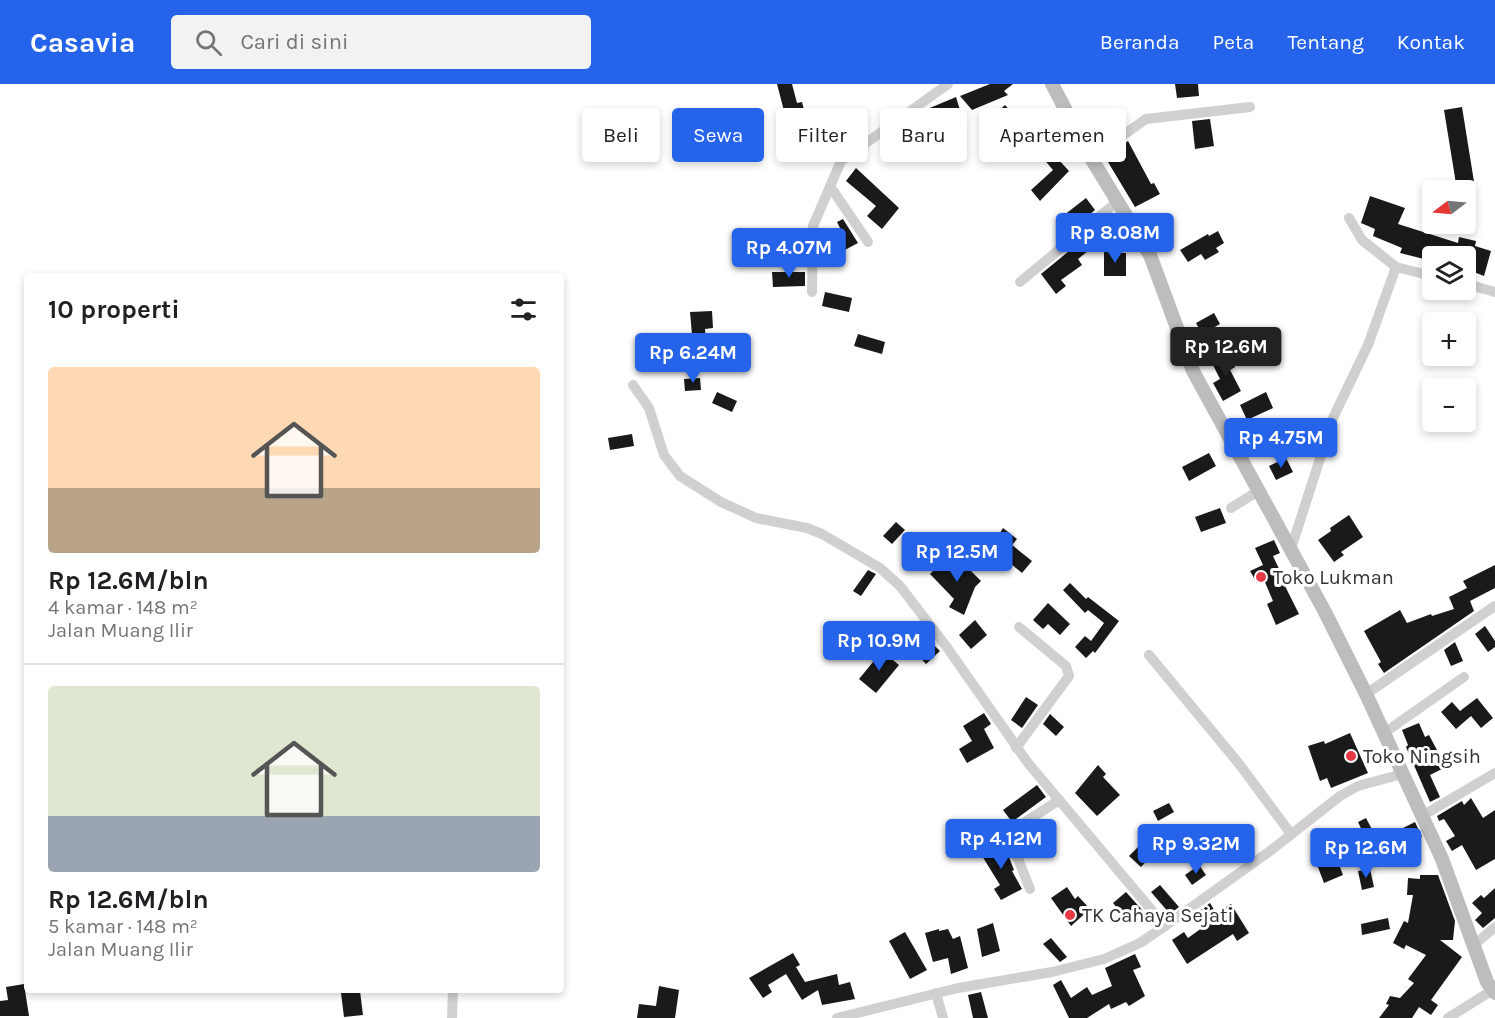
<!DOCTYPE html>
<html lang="id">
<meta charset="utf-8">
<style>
:root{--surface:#fff;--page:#f2f2f2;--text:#202124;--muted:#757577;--line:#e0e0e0;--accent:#2563eb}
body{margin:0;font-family:Karla,sans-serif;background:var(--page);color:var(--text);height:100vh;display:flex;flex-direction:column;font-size:22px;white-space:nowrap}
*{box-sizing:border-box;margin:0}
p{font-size:20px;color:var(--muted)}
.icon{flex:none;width:33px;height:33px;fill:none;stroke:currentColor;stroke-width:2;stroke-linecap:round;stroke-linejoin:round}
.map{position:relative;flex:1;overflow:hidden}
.side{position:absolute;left:24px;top:189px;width:540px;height:720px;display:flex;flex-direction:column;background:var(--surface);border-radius:6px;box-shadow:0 3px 9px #0003}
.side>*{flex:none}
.hud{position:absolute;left:582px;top:24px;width:570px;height:54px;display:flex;gap:12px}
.needle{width:39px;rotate:254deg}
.fabs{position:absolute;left:1422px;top:96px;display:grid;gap:12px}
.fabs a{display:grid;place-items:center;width:54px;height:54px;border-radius:6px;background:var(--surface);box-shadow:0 3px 9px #0003;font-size:30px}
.price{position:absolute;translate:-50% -51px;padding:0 14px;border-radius:6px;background:var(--accent);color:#fff;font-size:20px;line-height:39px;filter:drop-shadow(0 2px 3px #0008)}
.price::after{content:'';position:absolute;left:50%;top:36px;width:18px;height:14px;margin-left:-9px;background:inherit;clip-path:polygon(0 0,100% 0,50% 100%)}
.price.selected{background:#222;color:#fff}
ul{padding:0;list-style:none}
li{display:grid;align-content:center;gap:12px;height:318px;padding:0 24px}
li+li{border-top:2px solid var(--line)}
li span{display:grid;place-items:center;height:186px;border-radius:6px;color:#555}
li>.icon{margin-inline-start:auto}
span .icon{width:108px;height:108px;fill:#fffc;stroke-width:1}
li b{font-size:26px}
h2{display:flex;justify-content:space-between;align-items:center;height:72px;padding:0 24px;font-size:26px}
.chip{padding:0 21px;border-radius:6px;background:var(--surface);box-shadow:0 3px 9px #0003;font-size:21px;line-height:54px}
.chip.selected{background:var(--accent);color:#fff}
header{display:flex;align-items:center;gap:36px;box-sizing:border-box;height:84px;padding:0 30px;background:var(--accent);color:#fff}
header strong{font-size:28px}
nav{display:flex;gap:33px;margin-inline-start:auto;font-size:21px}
.search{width:420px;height:54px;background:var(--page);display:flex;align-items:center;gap:15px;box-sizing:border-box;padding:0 21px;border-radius:6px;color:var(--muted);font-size:22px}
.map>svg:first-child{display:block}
.building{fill:#1a1a1a}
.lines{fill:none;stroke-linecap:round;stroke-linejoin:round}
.minor{stroke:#d0d0d0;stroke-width:10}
.secondary{stroke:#bdbdbd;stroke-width:14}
.poi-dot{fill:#e63946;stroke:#fff;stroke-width:2}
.labels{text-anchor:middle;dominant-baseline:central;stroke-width:6;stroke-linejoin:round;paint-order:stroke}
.poi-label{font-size:20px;fill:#333;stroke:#fff;text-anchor:start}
</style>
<header>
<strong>Casavia</strong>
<div class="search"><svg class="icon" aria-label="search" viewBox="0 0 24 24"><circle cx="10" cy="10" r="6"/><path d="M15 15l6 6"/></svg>Cari di sini</div>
<nav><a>Beranda</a><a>Peta</a><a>Tentang</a><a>Kontak</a></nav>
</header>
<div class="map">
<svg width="1495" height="934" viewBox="0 0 1495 934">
<rect width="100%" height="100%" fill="#fff"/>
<g class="building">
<polygon points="777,0 792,0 797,19 802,18 807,37 823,31 833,58 822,62 817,47 791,54"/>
<polygon points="990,0 1013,0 1004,7 1008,11 972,26 960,12"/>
<polygon points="1175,0 1198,0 1199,12 1177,14"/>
<polygon points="956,13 963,36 932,48 925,26"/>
<polygon points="1005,21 1020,38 1032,28 1058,55 1061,52 1071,64 1058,75 1069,87 1040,117 1031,106 1053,86 1036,66 1031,70 1004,41 993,51 984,40"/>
<polygon points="1462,23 1475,104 1457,106 1444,26"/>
<polygon points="1210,35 1214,62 1195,65 1192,37"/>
<polygon points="1128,57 1151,100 1154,99 1160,110 1135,123 1105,73"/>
<polygon points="856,84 899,124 882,145 867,132 876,122 846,97"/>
<polygon points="1370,112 1405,124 1398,140 1458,159 1459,153 1476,157 1475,162 1491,167 1484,192 1466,185 1466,172 1432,172 1432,177 1400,169 1402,164 1373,152 1375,145 1361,139"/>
<polygon points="1086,114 1095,126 1069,147 1059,135"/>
<polygon points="843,135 858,159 839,169 830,151 841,146 837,138"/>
<polygon points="1102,140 1109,150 1078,175 1082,181 1061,196 1066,202 1056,210 1041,190"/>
<polygon points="1218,147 1224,159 1216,164 1219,168 1205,176 1201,170 1188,178 1180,166 1208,150 1209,152"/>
<polygon points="1104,168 1126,169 1126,192 1104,192"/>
<polygon points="772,188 805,188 805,202 773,203"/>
<polygon points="825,208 852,214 849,228 822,222"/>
<polygon points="712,227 713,244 705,245 707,273 694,273 690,228"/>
<polygon points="1214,229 1220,240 1202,250 1196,239"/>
<polygon points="858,250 885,258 882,270 854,262"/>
<polygon points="1228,270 1235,283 1230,286 1241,307 1223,317 1213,299 1220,295 1212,279"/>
<polygon points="700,294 701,306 685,307 684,295"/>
<polygon points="717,308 737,317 732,328 712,319"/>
<polygon points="1266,308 1273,324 1247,336 1240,321"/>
<polygon points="1284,348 1292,367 1278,374 1269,355"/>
<polygon points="632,350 634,362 610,366 608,354"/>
<polygon points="1209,369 1216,382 1189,397 1182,383"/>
<polygon points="1286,374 1293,388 1276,396 1269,382"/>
<polygon points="1220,424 1226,439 1201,448 1195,433"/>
<polygon points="1349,431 1363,453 1341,468 1344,471 1334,478 1318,456 1331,447 1330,444"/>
<polygon points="896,438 905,446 892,460 883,452"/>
<polygon points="1003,444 1017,455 1012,461 1032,477 1022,489 1004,474 1000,482 985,473"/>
<polygon points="1274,456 1280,469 1273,472 1280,487 1278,488 1299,530 1276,541 1267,520 1273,517 1264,496 1257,499 1250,487 1263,481 1255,464"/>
<polygon points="946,474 953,481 959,475 981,497 975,503 964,531 949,523 954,515 930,490"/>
<polygon points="1495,481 1495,504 1470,517 1474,527 1384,589 1378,580 1381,578 1364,547 1400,526 1407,539 1431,530 1432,532 1454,525 1449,513 1467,504 1463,497"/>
<polygon points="868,486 876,490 861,512 853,507"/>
<polygon points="1070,499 1086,515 1088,513 1119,537 1095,569 1093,567 1086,574 1075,563 1085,552 1091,557 1104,539 1088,526 1085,529 1063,506"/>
<polygon points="1048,519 1070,540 1060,551 1048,540 1043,545 1033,536"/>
<polygon points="975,536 987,551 971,565 959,551"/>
<polygon points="912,540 940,567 926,580 911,564 909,567 898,557"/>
<polygon points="1485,542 1495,557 1495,563 1488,568 1475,550"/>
<polygon points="1455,558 1463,577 1451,582 1444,566"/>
<polygon points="882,567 899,581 876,609 859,595"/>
<polygon points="1026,613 1038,621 1022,644 1011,636"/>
<polygon points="1477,614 1493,634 1481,644 1471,632 1456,645 1441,628 1452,618 1460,627"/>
<polygon points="984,629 991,640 984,645 994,664 967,679 959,665 972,657 963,642"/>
<polygon points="1050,630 1064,643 1056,652 1043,640"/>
<polygon points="1419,639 1425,653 1429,651 1446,683 1430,691 1440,713 1430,718 1406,663 1408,661 1402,646"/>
<polygon points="1350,649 1368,689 1331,704 1327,694 1320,697 1308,662 1324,657 1325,660"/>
<polygon points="1098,681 1106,690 1103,693 1120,711 1097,732 1075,709"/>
<polygon points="1037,701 1046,713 1012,738 1003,726"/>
<polygon points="1471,714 1483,734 1495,726 1495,775 1476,786 1462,761 1452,767 1446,757 1455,752 1444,735 1439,737 1437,732 1462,717 1464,721"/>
<polygon points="1169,719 1174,728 1158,737 1153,727"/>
<polygon points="1366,734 1376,753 1367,757 1358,738"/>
<polygon points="1415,738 1422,753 1405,760 1399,746"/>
<polygon points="1151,750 1162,761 1141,783 1129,772"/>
<polygon points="997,756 1009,773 1014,786 1012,787 1022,805 1001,816 994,805 1000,801 979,767"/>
<polygon points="1332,762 1343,791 1324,799 1313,770"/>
<polygon points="1199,781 1206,791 1192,801 1185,791"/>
<polygon points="1370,785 1374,803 1362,806 1358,787"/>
<polygon points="1420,791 1438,791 1455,837 1453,856 1440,856 1462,873 1431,916 1438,921 1431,931 1419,923 1412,934 1379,934 1389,921 1386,920 1390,912 1400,914 1414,899 1408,895 1426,871 1406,861 1404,865 1393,859 1404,837 1408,839 1413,811 1407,811 1408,794 1420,795"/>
<polygon points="1160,801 1179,823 1170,830 1151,808"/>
<polygon points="1067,803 1075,815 1078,812 1090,825 1071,842 1051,814"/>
<polygon points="1495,804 1495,834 1483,844 1475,836 1482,829 1472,819 1481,811 1484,814"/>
<polygon points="1126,808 1144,828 1129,839 1113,819"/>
<polygon points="1210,819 1216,829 1231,820 1249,849 1237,857 1233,850 1187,880 1172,856 1184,848 1188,854 1206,841 1198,828"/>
<polygon points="1388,834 1390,845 1362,851 1361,840"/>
<polygon points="993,839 1000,867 982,873 977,845"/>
<polygon points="939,845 939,847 948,845 953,855 960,852 968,884 951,890 948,874 933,878 925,849"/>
<polygon points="905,848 927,886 910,895 889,857"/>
<polygon points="1051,854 1067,873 1060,878 1043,860"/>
<polygon points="793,869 800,881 796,883 805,898 837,890 839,901 850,898 855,915 822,921 818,906 802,916 786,890 768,901 772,908 763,914 749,894"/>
<polygon points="1135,870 1141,883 1133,886 1145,912 1129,922 1126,918 1111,925 1109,920 1087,934 1069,934 1053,901 1061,896 1071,914 1087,903 1092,911 1112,902 1105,884"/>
<polygon points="24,900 29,932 0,932 0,917 8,916 6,903"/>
<polygon points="659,902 679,906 675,934 637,934 639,920 656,922"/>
<polygon points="360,907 363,931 344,933 341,909"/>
<polygon points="981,908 988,934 973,934 968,911"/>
</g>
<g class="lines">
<g class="minor">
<polyline points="1091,74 1146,35 1250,23"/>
<polyline points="830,102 868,158"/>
<polyline points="1396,183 1432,192"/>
<polyline points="1020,198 1118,117"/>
<polyline points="1466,200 1495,208"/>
<polyline points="812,208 813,142 841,77 948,0"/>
<polyline points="633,301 649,324 664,371 680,392 721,418 756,434 807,444 822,450 880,484 900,502 946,562 1028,679 1165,842"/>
<polyline points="1231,424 1258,407"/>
<polyline points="1290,468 1333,334 1368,261 1396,183 1362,156 1349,134"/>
<polyline points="1149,571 1240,681 1291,750"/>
<polyline points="1366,610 1495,522"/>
<polyline points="1384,649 1464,593"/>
<polyline points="1016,664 1069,592 1066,582 1019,543"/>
<polyline points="1422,732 1495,689"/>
<polyline points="1030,805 1009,752 1012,747 1059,716"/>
<polyline points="1474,861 1495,843"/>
<polyline points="936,909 943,934"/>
<polyline points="452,934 453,906"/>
<polyline points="837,934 958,904 1052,888 1104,875 1140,859 1165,842 1270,767 1340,712 1358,702 1402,690"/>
<polyline points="1448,934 1491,907"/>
</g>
<polyline class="secondary" points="1052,0 1091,74 1150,171 1193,287 1325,528 1366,610 1442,775 1487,898 1495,909"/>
</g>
<g class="poi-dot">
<circle cx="1261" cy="493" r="6"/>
<circle cx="1351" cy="672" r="6"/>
<circle cx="1070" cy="831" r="6"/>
</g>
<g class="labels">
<g class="poi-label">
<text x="1273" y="493">Toko Lukman</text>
<text x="1363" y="672">Toko Ningsih</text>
<text x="1082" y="831">TK Cahaya Sejati</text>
</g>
</g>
</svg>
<div class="fabs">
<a><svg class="needle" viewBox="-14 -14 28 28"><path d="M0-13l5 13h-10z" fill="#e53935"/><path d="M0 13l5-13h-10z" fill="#757577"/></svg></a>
<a><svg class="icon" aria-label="layers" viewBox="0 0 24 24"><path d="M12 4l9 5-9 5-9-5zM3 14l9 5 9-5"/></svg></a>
<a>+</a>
<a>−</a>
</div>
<b class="price" style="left:1115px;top:180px">Rp 8.08M</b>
<b class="price" style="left:789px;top:195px">Rp 4.07M</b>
<b class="price selected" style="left:1226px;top:294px">Rp 12.6M</b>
<b class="price" style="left:693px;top:300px">Rp 6.24M</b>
<b class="price" style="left:1281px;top:385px">Rp 4.75M</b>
<b class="price" style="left:957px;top:499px">Rp 12.5M</b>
<b class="price" style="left:879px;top:588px">Rp 10.9M</b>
<b class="price" style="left:1001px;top:786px">Rp 4.12M</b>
<b class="price" style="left:1196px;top:791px">Rp 9.32M</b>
<b class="price" style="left:1366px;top:795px">Rp 12.6M</b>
<div class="hud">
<a class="chip">Beli</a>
<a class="chip selected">Sewa</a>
<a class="chip">Filter</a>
<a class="chip">Baru</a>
<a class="chip">Apartemen</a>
</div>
<section class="side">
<h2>10 properti<svg class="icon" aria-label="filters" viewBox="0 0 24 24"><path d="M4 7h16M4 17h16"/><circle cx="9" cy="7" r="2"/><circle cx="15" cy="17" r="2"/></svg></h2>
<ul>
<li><span style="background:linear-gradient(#ffd9b3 65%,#b9a48a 0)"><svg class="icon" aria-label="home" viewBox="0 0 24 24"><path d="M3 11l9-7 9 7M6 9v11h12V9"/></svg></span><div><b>Rp 12.6M/bln</b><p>4 kamar · 148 m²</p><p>Jalan Muang Ilir</p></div></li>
<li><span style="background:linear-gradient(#dfe7d0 70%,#9aa5b1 0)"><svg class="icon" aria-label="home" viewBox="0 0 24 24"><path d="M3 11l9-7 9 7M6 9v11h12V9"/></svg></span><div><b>Rp 12.6M/bln</b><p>5 kamar · 148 m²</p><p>Jalan Muang Ilir</p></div></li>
</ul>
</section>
</div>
